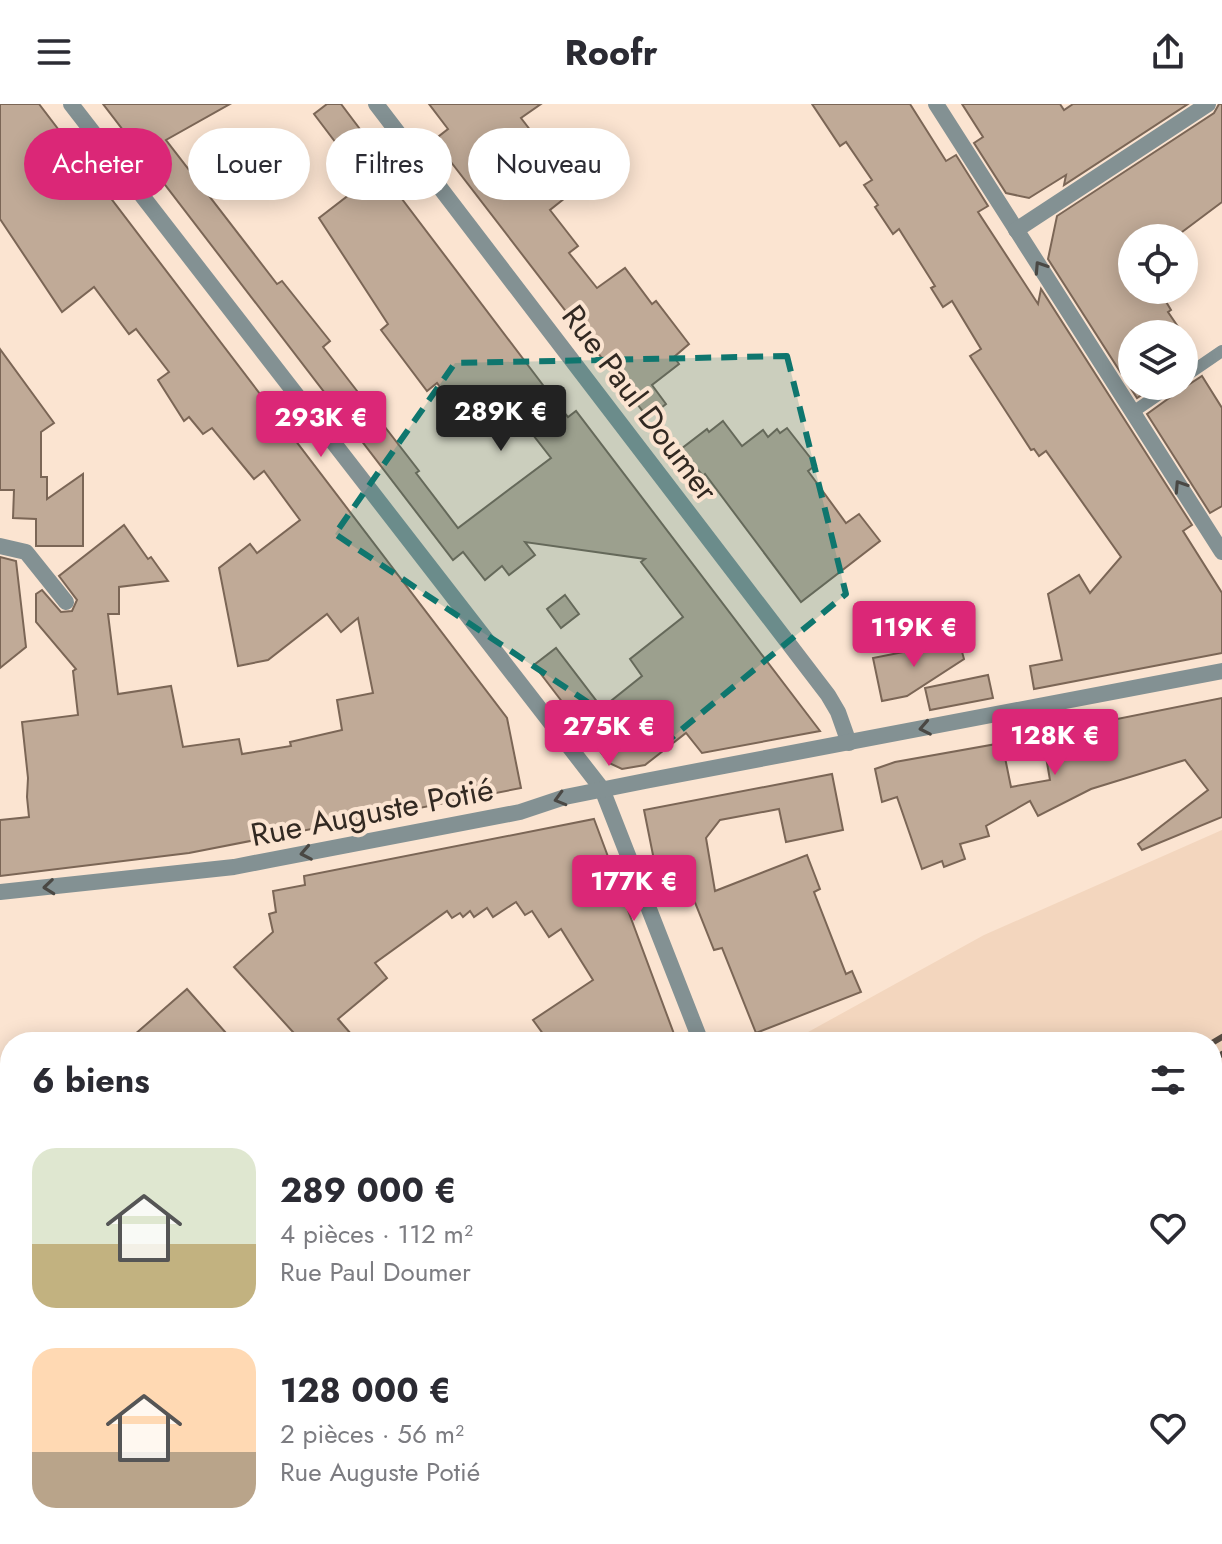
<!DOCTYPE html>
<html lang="fr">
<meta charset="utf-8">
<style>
:root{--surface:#fff;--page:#f7f7f7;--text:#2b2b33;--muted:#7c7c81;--accent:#db2777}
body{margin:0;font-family:Jost,sans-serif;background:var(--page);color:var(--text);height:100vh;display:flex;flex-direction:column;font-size:30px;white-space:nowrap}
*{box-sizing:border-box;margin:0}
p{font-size:26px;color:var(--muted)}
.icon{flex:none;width:44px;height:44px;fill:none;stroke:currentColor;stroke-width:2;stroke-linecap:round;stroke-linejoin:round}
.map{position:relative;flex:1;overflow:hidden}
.panel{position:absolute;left:0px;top:928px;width:1222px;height:512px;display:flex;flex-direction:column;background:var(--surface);border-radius:32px 32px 0 0;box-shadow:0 4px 20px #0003}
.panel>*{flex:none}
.top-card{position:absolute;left:24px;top:24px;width:800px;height:72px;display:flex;gap:16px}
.controls{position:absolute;left:1118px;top:120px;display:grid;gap:16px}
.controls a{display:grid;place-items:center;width:80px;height:80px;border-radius:50%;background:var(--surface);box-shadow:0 4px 20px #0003;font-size:40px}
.price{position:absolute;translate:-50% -68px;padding:0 18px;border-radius:8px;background:var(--accent);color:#fff;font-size:26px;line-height:52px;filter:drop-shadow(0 2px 4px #0008)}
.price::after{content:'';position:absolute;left:50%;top:48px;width:24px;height:18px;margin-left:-12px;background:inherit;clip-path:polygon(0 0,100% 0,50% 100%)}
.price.current{background:#222;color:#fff}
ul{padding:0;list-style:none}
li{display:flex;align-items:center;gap:24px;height:200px;padding:0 32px}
li span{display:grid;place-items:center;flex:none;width:224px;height:160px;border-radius:24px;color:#555}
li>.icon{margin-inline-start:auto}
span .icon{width:96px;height:96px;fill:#fffc;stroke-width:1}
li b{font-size:34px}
h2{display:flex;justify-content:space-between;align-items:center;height:96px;padding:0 32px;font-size:34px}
.tag{padding:0 28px;border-radius:36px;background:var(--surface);box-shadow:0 4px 20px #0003;font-size:28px;line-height:72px}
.tag.current{background:var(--accent);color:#fff}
header{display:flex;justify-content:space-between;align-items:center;height:104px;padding:0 32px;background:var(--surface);font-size:36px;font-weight:700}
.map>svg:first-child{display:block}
.built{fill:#f3d6be}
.building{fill:#c0aa97;stroke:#7b6656;stroke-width:2}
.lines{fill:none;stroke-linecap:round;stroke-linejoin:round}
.service{stroke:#839193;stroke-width:12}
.minor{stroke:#839193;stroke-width:16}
.tertiary{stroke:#839193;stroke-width:16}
.rail{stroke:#574c43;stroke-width:6}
.oneway{stroke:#4a4844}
.marked{fill:#0f766e;fill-opacity:0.2;stroke:#0f766e;stroke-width:6;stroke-dasharray:16 10;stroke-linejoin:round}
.labels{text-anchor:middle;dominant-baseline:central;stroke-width:8;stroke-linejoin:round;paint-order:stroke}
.street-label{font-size:32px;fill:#322922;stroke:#fbe4d1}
</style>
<header><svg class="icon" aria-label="menu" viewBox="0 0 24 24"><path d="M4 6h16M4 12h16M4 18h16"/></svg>Roofr<svg class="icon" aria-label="share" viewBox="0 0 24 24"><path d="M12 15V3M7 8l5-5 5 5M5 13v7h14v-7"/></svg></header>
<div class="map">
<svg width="1222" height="1440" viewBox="0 0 1222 1440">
<rect width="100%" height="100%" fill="#fbe4d1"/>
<g class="built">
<polygon points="1222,726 1222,1222 1212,1228 1212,938 790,938 984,831"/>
<polygon points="1222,1298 1222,1440 986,1440 1003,1430 1212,1430 1212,1304"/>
<polygon points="95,1430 873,1430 856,1440 91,1440"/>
</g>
<g class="building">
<polygon points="0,0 39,0 507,614 521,684 189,749 0,772 0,716 29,713 27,693 28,674 22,618 78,611 73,567 76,565 36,518 36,490 42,486 61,508 72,507 77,496 59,472 124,421 148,455 151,453 168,477 119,483 119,510 108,510 118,590 171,582 183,643 239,635 242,650 291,642 290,638 342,626 337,596 373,589 358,514 341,528 327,510 268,556 238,562 219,464 250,440 257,449 300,416 264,367 254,375 212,324 203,330 189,313 184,317 158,276 169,268 136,225 129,230 94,183 62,208 0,115"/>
<polygon points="103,0 230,0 166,36 277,180 282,177 330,237 323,243 419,367 416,369 458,424 551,354 508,299 499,306 491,296 464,316 437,279 427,287 381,226 388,220 319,114 363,80 335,46 339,43 314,10 327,0 341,0 387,61 380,66 552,293 568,313 576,307 820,627 702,649 686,629 645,661 622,665 609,659 534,561 556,544 602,604 642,572 630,555 683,513 641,458 645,455 525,438 535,451 509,471 502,462 485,476 463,448 453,456"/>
<polygon points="429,0 541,0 521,14 551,53 546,57 570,90 550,106 578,142 569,149 597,184 625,164 652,200 656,197 689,240 674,253 679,260 652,281 666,300 648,314 434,36 448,25"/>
<polygon points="812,0 910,0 946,57 956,51 988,102 978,108 1038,200 1041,185 1192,421 1183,427 1222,489 1222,549 1034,585 1030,562 1062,556 1048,490 1079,471 1090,489 1121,453 1046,347 1039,352 1034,345 1031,346 970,252 981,245 952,197 943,203 931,184 935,182 899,125 893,130 875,103 878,101 864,81 872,76 846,38 840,42"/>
<polygon points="962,0 1060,0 1064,6 1073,0 1188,0 1064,81 1066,71 1029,94 1006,89 974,39 983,33"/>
<polygon points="1219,0 1222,0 1222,98 1174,134 1132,134 1132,186 1159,186 1171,206 1168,208 1183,230 1132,230 1132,282 1155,282 1137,294 1048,155 1057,112 1214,9"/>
<polygon points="0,245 54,319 41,328 41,373 47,373 47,395 83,370 83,442 36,442 36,415 13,414 14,386 0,386"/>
<polygon points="1202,272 1222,304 1222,402 1210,409 1147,310 1176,289 1180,282 1188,281"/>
<polygon points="723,317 742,342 763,326 768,333 777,325 780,329 787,324 816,361 808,367 846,419 859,410 880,437 801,498 705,370 703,372 681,345 707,325 709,328"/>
<polygon points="0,453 16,457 26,543 0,564"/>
<polygon points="565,491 579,510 561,524 547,505"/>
<polygon points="959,537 964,555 907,592 882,597 873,554"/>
<polygon points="988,571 993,594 930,606 925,584"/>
<polygon points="1222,594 1222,713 1142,746 1138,740 1208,686 1185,656 1091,685 1038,712 1030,697 986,722 989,732 960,740 965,755 944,763 942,757 922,765 897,693 882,698 875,665 895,658 1002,639 1011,683 1050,676 1042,630"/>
<polygon points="832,670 843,726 786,738 779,705 720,716 706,734 715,787 807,751 820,785 814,788 846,870 852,867 861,888 756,929 722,844 714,846 686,776 659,781 644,706"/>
<polygon points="594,715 677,938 549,938 533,916 593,876 561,825 549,833 532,807 525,811 516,798 493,813 487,804 474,813 470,807 463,813 460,809 452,814 447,807 375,859 387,874 338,915 358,938 302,938 234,863 273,828 269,810 276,808 273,787 305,781 304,772"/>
<polygon points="187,885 234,938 126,938"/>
</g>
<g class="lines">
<g class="service">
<polyline points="1184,273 1222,247"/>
<polyline points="1133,308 1171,282"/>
<polyline points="129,1440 145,1430"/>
</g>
<g class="minor">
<polyline points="71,0 602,685 701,938"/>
<polyline points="376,0 828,591 838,608 849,639"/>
<polyline points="936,0 1222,448"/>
<polyline points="1016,126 1208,0"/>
<polyline points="0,442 26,448 66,498"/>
<polyline points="1212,1265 1222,1260"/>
<polyline points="913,1440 930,1430"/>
</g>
<g class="tertiary">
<polyline points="0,788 234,763 270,756 520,708 565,693 645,677 1222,567"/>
<polyline points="0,1195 10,1212"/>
<polyline points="74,1440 78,1430"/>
</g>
<g class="rail">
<polyline points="1212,939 1222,933"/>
<polyline points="1212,956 1222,950"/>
<polyline points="343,1440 361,1430"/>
<polyline points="376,1440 393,1430"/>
</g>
</g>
<defs><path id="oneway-chevron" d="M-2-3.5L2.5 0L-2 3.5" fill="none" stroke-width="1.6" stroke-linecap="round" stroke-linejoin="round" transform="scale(2)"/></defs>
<g class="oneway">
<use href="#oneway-chevron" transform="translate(1040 163) rotate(-123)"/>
<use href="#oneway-chevron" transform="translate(1180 382) rotate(-123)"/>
<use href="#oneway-chevron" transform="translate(925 624) rotate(169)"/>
<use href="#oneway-chevron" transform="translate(560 695) rotate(164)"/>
<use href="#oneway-chevron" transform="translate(306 749) rotate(169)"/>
<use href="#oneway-chevron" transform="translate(49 783) rotate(174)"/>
</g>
<path class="marked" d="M787,252L846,490L658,645L335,430L455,259Z"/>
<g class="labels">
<g class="street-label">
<text transform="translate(640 299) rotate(53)">Rue Paul Doumer</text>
<text transform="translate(372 708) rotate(-11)">Rue Auguste Potié</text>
</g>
</g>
</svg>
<div class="controls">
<a><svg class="icon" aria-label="locate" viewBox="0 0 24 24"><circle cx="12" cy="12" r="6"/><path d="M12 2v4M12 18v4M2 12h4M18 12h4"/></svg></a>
<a><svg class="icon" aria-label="layers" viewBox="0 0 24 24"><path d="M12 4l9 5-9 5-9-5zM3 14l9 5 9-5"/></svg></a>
</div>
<b class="price current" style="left:501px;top:349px">289K €</b>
<b class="price" style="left:321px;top:355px">293K €</b>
<b class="price" style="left:914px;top:565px">119K €</b>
<b class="price" style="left:609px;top:664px">275K €</b>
<b class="price" style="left:1055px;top:673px">128K €</b>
<b class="price" style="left:634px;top:819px">177K €</b>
<div class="top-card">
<a class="tag current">Acheter</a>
<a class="tag">Louer</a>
<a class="tag">Filtres</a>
<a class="tag">Nouveau</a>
</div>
<section class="panel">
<h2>6 biens<svg class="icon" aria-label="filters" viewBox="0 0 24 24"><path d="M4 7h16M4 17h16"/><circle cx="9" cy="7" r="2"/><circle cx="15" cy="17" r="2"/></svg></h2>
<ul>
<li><span style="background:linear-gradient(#dfe7d0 60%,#c2b280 0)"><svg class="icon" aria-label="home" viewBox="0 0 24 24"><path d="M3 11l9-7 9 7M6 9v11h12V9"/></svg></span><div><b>289 000 €</b><p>4 pièces · 112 m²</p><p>Rue Paul Doumer</p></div><svg class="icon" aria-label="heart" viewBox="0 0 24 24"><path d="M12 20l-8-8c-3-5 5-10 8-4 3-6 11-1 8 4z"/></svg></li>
<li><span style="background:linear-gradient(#ffd9b3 65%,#b9a48a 0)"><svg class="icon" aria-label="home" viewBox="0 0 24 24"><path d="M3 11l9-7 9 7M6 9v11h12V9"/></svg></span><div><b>128 000 €</b><p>2 pièces · 56 m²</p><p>Rue Auguste Potié</p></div><svg class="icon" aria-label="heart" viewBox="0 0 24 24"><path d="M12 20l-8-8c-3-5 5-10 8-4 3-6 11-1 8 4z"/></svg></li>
</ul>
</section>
</div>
